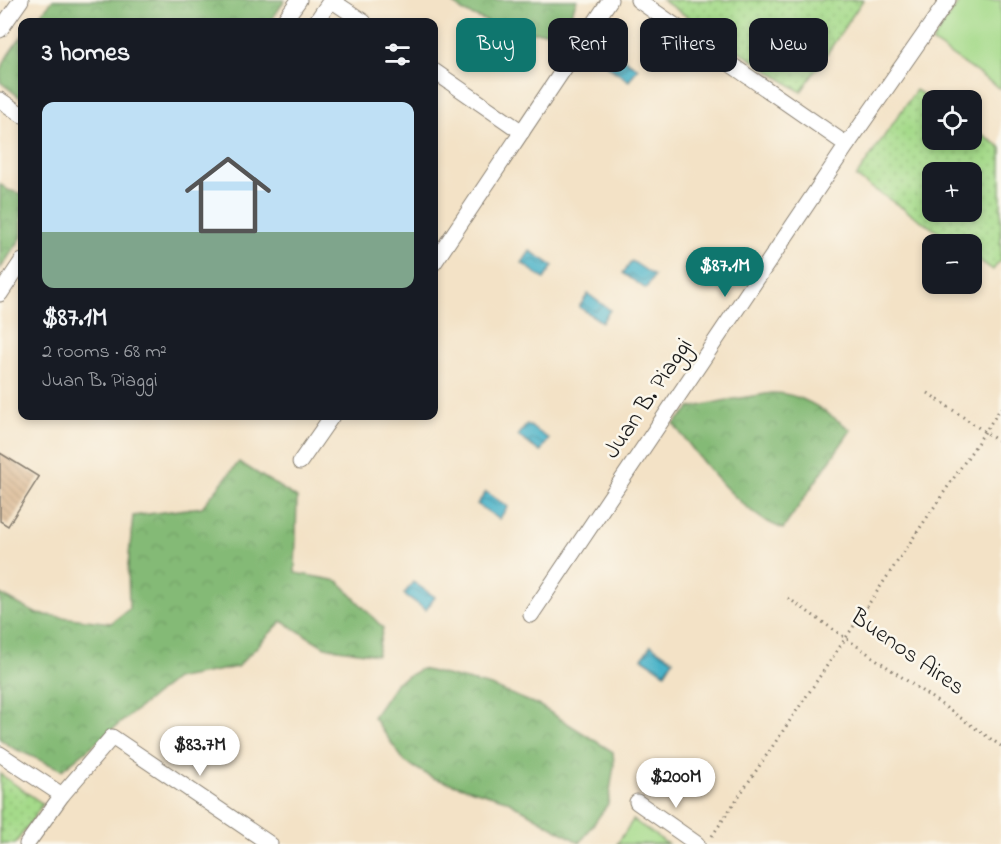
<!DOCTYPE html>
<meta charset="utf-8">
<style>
:root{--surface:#171b24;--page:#242831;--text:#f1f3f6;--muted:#9ea1a6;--line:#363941;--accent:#0f766e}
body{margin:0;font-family:"Indie Flower",sans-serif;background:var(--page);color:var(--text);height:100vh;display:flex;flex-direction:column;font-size:22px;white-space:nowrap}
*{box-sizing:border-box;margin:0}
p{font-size:20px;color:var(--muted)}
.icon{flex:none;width:33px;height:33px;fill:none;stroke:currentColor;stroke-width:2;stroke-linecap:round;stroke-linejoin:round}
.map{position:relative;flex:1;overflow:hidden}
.sheet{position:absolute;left:18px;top:18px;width:420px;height:402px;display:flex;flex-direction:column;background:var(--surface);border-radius:12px;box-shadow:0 3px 9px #0003}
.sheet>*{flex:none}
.top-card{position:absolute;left:456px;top:18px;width:454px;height:54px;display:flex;gap:12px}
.buttons{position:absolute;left:922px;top:90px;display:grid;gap:12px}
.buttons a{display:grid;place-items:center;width:60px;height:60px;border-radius:12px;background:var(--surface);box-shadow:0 3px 9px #0003;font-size:30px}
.price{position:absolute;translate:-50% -51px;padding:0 14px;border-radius:21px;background:#fff;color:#222;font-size:20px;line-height:39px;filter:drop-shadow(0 2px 3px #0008)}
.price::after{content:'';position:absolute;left:50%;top:36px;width:18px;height:14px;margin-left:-9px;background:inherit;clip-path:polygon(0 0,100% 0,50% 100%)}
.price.active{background:var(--accent);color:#fff}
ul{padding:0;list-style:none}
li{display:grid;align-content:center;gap:12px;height:318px;padding:0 24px}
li+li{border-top:2px solid var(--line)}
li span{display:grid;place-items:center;height:186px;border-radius:12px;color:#555}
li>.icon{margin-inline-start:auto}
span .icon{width:108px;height:108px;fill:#fffc;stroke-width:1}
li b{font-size:26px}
h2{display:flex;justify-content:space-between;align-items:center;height:72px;padding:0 24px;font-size:26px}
.pill{padding:0 21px;border-radius:12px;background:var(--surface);box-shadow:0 3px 9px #0003;font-size:21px;line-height:54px}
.pill.active{background:var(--accent);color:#fff}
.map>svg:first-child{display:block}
.grass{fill:url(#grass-dots);stroke:#607b53;stroke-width:1.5;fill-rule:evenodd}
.forest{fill:url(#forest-crowns);stroke:#506b49;stroke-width:1.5}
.park{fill:#a5da8a;stroke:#607b53;stroke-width:1.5}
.water{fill:url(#water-waves);stroke:#336772;stroke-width:1.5}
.building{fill:url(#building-back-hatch)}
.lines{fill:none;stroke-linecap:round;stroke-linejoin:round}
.minor-casing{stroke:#887f71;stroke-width:17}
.path{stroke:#887f71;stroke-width:3;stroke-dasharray:1.5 4.5;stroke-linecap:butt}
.minor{stroke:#fff;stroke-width:15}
.labels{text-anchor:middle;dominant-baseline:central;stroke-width:5;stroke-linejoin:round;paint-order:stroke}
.street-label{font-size:24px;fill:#1c1c1c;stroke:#fbf7ec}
</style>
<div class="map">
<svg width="1001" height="844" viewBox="0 0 1001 844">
<defs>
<pattern id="grass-dots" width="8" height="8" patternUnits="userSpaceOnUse" patternTransform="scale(1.5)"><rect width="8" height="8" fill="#a5da8a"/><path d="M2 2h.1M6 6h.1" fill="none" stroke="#8dba76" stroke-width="1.8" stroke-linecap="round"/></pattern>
<pattern id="forest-crowns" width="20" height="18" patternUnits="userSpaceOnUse" patternTransform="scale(1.5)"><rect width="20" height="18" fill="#84ba76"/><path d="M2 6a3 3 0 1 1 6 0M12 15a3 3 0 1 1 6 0" fill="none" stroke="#719f66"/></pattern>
<pattern id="water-waves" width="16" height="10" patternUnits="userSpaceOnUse" patternTransform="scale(1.5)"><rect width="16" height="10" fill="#4ab2c8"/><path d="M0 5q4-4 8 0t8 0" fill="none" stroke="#3d90a2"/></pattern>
<pattern id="building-back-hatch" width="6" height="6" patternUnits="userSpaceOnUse" patternTransform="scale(1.5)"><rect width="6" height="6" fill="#dab892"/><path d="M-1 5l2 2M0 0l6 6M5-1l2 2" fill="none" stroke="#ba9e7d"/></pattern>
</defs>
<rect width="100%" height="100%" fill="#fbf7ec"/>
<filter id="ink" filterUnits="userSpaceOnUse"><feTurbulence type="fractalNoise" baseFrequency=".0167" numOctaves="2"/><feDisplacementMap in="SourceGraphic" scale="12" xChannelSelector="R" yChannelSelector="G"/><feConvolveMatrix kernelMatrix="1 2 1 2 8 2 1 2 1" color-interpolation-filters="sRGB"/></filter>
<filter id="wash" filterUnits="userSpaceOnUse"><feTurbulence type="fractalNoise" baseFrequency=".008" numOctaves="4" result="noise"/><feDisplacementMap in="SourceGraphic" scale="24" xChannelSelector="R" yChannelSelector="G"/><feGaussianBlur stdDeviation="1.35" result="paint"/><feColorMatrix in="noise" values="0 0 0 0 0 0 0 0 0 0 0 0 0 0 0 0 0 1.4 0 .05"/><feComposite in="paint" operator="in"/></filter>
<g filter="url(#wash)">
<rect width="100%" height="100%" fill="#f3e2c6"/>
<g class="grass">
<polygon points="662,0 863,0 801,92"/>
<path d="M916,90L933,101V140H972V128L1001,147V259L993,270L972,255V244H956L856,177ZM972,172V212H933V172Z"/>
<polygon points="0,774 43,804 15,844 0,844"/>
</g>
<g class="forest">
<polygon points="53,0 285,0 270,22 34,22"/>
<polygon points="450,0 577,0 564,31 515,33 462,11"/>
<path d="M22,36V99L0,82C0,63 11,50 22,36Z"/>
<polygon points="0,184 8,190 22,194 22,237 0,269"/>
<path d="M772,393C804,393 826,412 851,430L783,529C775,525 765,522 758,516C725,492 697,456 674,424L690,408L722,401Z"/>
<polygon points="239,462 297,498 295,573 338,581 383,628 377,655 325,647 282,621 237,667 175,679 62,770 13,748 0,739 0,594 37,614 111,623 129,609 128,566 133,516 202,507"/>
<polygon points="421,669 491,686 540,706 613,752 614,765 608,804 580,843 506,800 433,778 405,762 373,717 397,682"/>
</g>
<g class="park">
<polygon points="960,0 1001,0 1001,89 932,42"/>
<polygon points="633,820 668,844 617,844"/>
</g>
<g class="water">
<polygon points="615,53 638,68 629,81 607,66"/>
<polygon points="530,251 553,266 544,279 522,263"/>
<polygon points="632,261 654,276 646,289 623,273"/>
<polygon points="588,294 610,310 602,322 579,307"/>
<polygon points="527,424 549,439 540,452 518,436"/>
<polygon points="486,492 508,507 499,519 477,504"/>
<polygon points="413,582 435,597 426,610 404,594"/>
<polygon points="651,645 673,660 665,673 642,658"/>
</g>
<g id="blocks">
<polygon class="building" points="0,453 39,477 8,526 0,521"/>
</g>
</g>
<g filter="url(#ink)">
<use href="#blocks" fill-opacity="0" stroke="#887f71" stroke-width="1.5"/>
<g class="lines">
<g class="minor-casing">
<g id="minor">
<polyline points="331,0 364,22"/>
<polyline points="638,0 847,145"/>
<polyline points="283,22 299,0"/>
<polyline points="316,22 331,0"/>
<polyline points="0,30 21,0"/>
<polyline points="434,71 522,132"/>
<polyline points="0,100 22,115"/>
<polyline points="434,263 610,0"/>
<polyline points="0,294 22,261"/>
<polyline points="300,462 332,416"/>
<polyline points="531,615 847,145 948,0"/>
<polyline points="0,754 62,795"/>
<polyline points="637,802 697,844"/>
<polyline points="27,844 62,795 112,737 270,844"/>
</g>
</g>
<g class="path">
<polyline points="928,393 1001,443"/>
<polyline points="788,598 1001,746"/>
<polyline points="712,836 1001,408"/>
</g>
<use href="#minor" class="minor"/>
</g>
</g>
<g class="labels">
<g class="street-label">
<text transform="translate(649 399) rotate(-56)">Juan B. Piaggi</text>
<text transform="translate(907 653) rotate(35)">Buenos Aires</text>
</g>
</g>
</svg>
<div class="buttons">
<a><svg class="icon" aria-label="locate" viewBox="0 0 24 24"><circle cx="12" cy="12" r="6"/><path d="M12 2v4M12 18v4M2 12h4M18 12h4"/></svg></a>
<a>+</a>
<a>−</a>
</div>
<b class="price active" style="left:725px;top:298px">$87.1M</b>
<b class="price" style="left:200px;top:777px">$83.7M</b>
<b class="price" style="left:676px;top:809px">$200M</b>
<div class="top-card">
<a class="pill active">Buy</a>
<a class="pill">Rent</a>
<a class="pill">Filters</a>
<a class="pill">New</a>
</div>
<section class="sheet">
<h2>3 homes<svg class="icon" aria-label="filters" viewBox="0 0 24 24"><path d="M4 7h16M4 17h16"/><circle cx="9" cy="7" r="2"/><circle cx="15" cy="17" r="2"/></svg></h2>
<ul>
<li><span style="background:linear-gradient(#bfe0f5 70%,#7fa58c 0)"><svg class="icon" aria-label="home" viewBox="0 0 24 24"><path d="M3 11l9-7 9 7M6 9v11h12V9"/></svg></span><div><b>$87.1M</b><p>2 rooms · 68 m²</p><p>Juan B. Piaggi</p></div></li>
</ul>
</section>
</div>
